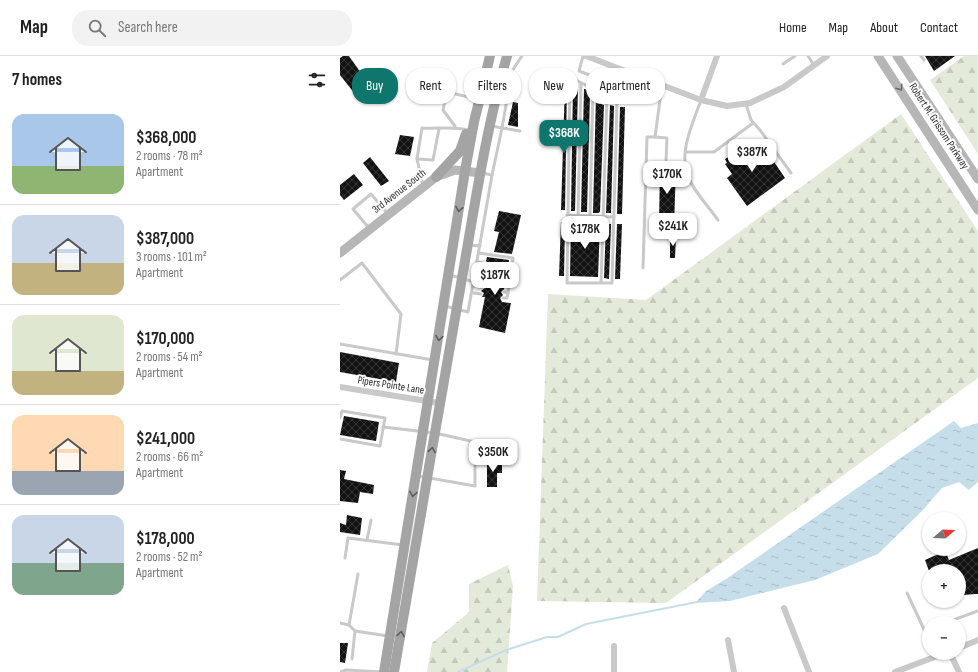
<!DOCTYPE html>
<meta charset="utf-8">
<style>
:root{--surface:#fff;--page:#f2f2f2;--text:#222;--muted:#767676;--line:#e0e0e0;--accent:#0f766e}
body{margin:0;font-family:"Sofia Sans Condensed",sans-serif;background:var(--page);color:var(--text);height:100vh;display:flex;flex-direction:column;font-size:15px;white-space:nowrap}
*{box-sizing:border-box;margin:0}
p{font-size:13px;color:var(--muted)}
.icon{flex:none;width:22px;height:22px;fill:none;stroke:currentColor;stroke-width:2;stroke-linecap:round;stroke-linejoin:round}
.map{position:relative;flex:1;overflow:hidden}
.side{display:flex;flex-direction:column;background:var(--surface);width:340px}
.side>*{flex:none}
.hud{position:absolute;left:12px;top:12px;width:380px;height:36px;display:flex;gap:8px}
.needle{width:26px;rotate:71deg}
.tools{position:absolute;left:582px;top:456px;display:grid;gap:8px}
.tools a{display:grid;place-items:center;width:44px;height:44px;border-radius:50%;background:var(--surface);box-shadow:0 1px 3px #0004;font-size:20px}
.price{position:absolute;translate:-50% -34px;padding:0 9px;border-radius:8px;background:#fff;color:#222;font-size:13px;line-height:26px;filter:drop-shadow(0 1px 2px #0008)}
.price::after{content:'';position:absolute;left:50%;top:24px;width:12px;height:9px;margin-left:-6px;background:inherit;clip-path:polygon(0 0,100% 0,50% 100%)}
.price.on{background:var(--accent);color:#fff}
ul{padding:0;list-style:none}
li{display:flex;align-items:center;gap:12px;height:100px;padding:0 12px}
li+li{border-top:1px solid var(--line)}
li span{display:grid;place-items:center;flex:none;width:112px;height:80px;border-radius:12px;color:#555}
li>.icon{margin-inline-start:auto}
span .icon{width:48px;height:48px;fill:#fffc;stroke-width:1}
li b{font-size:17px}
h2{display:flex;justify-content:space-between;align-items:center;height:48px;padding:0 12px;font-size:17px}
.tag{padding:0 14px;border-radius:16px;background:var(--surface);box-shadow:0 1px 3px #0004;font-size:14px;line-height:36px}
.tag.on{background:var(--accent);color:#fff}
header{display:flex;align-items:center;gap:24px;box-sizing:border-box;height:56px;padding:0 20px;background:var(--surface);border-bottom:1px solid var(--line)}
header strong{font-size:19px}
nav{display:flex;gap:22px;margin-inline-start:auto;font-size:14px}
.search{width:280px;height:36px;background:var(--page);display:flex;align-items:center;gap:10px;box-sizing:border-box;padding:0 14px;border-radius:16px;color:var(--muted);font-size:15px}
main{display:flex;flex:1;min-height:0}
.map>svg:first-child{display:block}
.forest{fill:url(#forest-firs)}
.water{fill:url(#water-ripples)}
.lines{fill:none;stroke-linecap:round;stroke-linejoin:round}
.stream{stroke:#c6dee9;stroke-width:2}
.building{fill:url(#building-cross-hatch)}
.lane{stroke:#c9c9c9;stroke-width:3}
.street{stroke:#c9c9c9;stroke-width:6}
.secondary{stroke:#b6b6b6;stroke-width:9}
.primary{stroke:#a4a4a4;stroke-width:10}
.oneway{stroke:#6a6a6a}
.oneway2{stroke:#5c5c5c}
.labels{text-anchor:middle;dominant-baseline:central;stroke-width:4;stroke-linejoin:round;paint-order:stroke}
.street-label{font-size:11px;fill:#2c2c2c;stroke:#fff}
</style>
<header>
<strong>Map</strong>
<div class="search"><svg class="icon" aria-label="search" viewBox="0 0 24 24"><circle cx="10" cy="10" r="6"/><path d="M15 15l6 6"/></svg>Search here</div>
<nav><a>Home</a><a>Map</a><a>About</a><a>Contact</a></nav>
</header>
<main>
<section class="side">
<h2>7 homes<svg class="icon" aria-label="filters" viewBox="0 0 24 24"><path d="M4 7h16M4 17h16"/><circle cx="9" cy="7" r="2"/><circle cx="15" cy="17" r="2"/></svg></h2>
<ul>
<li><span style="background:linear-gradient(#a9c7e8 65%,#8fb573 0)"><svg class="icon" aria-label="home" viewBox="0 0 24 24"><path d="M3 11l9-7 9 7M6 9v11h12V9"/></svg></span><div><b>$368,000</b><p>2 rooms · 78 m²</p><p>Apartment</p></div></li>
<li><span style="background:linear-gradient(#c9d6e8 60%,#c2b280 0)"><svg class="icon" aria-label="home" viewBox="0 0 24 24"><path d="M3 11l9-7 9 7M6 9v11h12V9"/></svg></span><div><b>$387,000</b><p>3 rooms · 101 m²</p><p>Apartment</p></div></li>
<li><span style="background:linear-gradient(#dfe7d0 70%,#c2b280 0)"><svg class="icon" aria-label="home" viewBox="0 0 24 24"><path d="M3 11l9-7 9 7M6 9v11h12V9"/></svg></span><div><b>$170,000</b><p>2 rooms · 54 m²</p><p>Apartment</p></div></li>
<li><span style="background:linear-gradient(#ffd9b3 70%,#9aa5b1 0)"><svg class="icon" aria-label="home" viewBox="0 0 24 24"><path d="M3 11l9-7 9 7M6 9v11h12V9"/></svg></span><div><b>$241,000</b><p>2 rooms · 66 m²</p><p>Apartment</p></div></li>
<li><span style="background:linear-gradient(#c9d6e8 60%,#7fa58c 0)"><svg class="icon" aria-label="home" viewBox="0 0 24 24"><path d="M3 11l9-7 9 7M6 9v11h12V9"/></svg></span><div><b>$178,000</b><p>2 rooms · 52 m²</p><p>Apartment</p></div></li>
</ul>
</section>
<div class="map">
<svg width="638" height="616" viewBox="0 0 638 616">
<defs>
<pattern id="forest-firs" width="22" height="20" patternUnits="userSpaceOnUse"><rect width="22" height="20" fill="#e4eada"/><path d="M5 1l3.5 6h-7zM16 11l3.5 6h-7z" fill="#c4c9bb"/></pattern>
<pattern id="water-ripples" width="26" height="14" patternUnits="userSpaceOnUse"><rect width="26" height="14" fill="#c6dee9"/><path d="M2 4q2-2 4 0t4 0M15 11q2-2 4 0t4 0" fill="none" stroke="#aabfc8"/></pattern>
<pattern id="building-cross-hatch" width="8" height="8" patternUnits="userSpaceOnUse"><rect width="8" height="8" fill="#131313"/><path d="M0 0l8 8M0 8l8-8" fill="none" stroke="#363636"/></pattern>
</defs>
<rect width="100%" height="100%" fill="#fff"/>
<g class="forest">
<polygon points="624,0 638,0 638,98 590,24"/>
<polygon points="561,58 638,175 638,322 326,547 197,545 208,238 306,244"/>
<polygon points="168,509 173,530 167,616 87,616 92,587 129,556 129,528"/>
</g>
<polygon class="water" points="614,365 621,372 638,367 638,426 629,434 619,426 602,432 583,454 538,498 475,524 390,545 355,547 366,535 386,523"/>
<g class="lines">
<polyline class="stream" points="118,616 166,594 207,581 218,581 246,568 357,546"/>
</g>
<g class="building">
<polygon points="3,0 9,0 28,27 15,38 0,19 0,2"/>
<polygon points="585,0 615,0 594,15"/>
<polygon points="225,28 227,28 225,154 221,154"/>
<polygon points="233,28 238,28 238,32 235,155 231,155"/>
<polygon points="274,28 285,29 285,38 273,38"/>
<polygon points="244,33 249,34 250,38 247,156 241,156"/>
<polygon points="256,39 261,40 261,48 264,49 260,156 258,157 253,157"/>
<polygon points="173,46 178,47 178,71 168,69"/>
<polygon points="270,49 274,50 271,157 266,157"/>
<polygon points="280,51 285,51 282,158 277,158"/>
<polygon points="60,79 74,81 70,100 55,98"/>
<polygon points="408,87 410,90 412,88 420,98 426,94 445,122 407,150 387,122 392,118 385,108 387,107 385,103 393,98 395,93 400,93"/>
<polygon points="30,101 49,125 41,130 23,107"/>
<polygon points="320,109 336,110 334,170 319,170"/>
<polygon points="14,118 23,129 4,144 0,139 0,129"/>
<polygon points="159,155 181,159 172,198 154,196 159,176 154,175"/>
<polygon points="221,166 225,166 224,220 219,220"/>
<polygon points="231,166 260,168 258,221 230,220"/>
<polygon points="266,168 271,168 269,223 264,222"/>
<polygon points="277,168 282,168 280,223 275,223"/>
<polygon points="330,180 336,180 335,202 330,202"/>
<polygon points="147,201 169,204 164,233 161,236 163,239 160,242 162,246 171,247 165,277 139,271 145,241 142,241 144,237 141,235 145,232 142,228 145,211 149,208 146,205"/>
<polygon points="0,296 59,307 56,326 0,316"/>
<polygon points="4,360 39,366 36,385 0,379"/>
<polygon points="147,406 162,406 162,417 157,417 157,431 147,431"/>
<polygon points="0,414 6,415 4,423 34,429 33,438 20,436 18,447 0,445"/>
<polygon points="7,459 22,462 20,479 0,476 0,467 6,469"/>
<polygon points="638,492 638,538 635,538 624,539 622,534 619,535 619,515 589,515 585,504 605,495 609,504"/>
<polygon points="0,587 8,587 5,607 0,606"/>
</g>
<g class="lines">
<g class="lane">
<polyline points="243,0 239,15 268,26 274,12"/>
<polyline points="468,0 474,9"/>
<polyline points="581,0 584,4"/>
<polyline points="443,8 455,0"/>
<polyline points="110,21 103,54 115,70"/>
<polyline points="107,36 137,43"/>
<path d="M361,44C353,67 337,99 349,123C356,138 369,151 378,164"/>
<polyline points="406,48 411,64 420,74 451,117"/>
<polyline points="152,70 162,72 172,15 182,0"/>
<polyline points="315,81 327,82 326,104"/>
<polyline points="346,96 374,96 413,67"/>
<polyline points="77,103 93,104 99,73"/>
<polyline points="152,119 162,72 180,75"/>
<path d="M83,130L77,103L82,72C98,73 113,70 128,74"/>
<polyline points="227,159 274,161"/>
<polyline points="238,160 241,27"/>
<polyline points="250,160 253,33"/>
<polyline points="29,172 13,153 31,138 48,158"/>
<polyline points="129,189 140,190"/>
<polyline points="139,197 173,202 168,237 164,236"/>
<polyline points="138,206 146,208"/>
<polyline points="303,212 307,81 315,81 322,29"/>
<polyline points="110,219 134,226"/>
<polyline points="0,224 22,207 61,258 56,298"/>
<polyline points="261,227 267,40 277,46 272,227 227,227 230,21 267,40 268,26"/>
<polyline points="134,230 142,231"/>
<polyline points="133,237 141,238"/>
<polyline points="163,242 167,242 168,237"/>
<polyline points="105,250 128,256 152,119 142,117"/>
<polyline points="0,288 93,304"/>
<polyline points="0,362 2,355 45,362 40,390 0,383"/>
<polyline points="43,371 95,377 135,386 135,430 78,420"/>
<polyline points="27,484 31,464"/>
<polyline points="5,502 8,482 63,489"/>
<polyline points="567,537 589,584"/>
<polyline points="0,567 9,569 15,575 48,580"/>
<polyline points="605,567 638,555"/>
<polyline points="9,569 18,518"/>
<polyline points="12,603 15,575"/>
<polyline points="0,616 6,614 42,616"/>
</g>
<g class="street">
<polyline points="246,0 361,44 387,50 410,47 444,31 487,0"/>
<polyline points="361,44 377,0"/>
<polyline points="0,331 99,347"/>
<polyline points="444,552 469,616"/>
<polyline points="388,584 394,616"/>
<polyline points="619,592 638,584"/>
<polyline points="610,597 619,616"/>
<polyline points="274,616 274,590"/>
<polyline points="555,616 605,597"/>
</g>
<g class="secondary">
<polyline points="538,0 638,154"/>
<polyline points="557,0 638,123"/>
<polyline points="0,197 96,121 115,114 141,117"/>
</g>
<g class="primary">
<polyline points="96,121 120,95 126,78"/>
<polyline points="44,616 125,115 134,66 150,0"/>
<path d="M54,616C76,485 99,353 122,222C135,148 146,73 167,0"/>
</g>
</g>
<defs><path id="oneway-chevron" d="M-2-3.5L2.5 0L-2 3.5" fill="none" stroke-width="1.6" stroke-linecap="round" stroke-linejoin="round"/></defs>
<use class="oneway" href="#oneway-chevron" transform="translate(560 32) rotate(56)"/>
<g class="oneway2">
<use href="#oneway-chevron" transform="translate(119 153) rotate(99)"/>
<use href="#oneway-chevron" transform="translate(99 282) rotate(99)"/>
<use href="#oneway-chevron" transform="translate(92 394) rotate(-81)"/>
<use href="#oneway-chevron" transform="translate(73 438) rotate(99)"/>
<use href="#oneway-chevron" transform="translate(61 578) rotate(-81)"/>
</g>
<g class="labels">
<g class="street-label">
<text transform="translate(599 70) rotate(57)">Robert M. Grissom Parkway</text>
<text transform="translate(59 135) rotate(-38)">3rd Avenue South</text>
<text transform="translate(51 329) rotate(9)">Pipers Pointe Lane</text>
</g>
</g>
</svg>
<div class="tools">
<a><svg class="needle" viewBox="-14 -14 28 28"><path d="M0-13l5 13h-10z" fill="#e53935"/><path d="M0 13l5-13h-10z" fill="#767676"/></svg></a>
<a>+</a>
<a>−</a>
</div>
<b class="price on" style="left:224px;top:98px">$368K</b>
<b class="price" style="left:412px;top:117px">$387K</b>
<b class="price" style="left:327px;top:139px">$170K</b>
<b class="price" style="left:333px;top:191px">$241K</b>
<b class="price" style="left:245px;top:194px">$178K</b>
<b class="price" style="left:155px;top:240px">$187K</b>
<b class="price" style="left:153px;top:417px">$350K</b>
<div class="hud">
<a class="tag on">Buy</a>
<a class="tag">Rent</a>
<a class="tag">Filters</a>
<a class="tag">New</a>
<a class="tag">Apartment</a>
</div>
</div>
</main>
